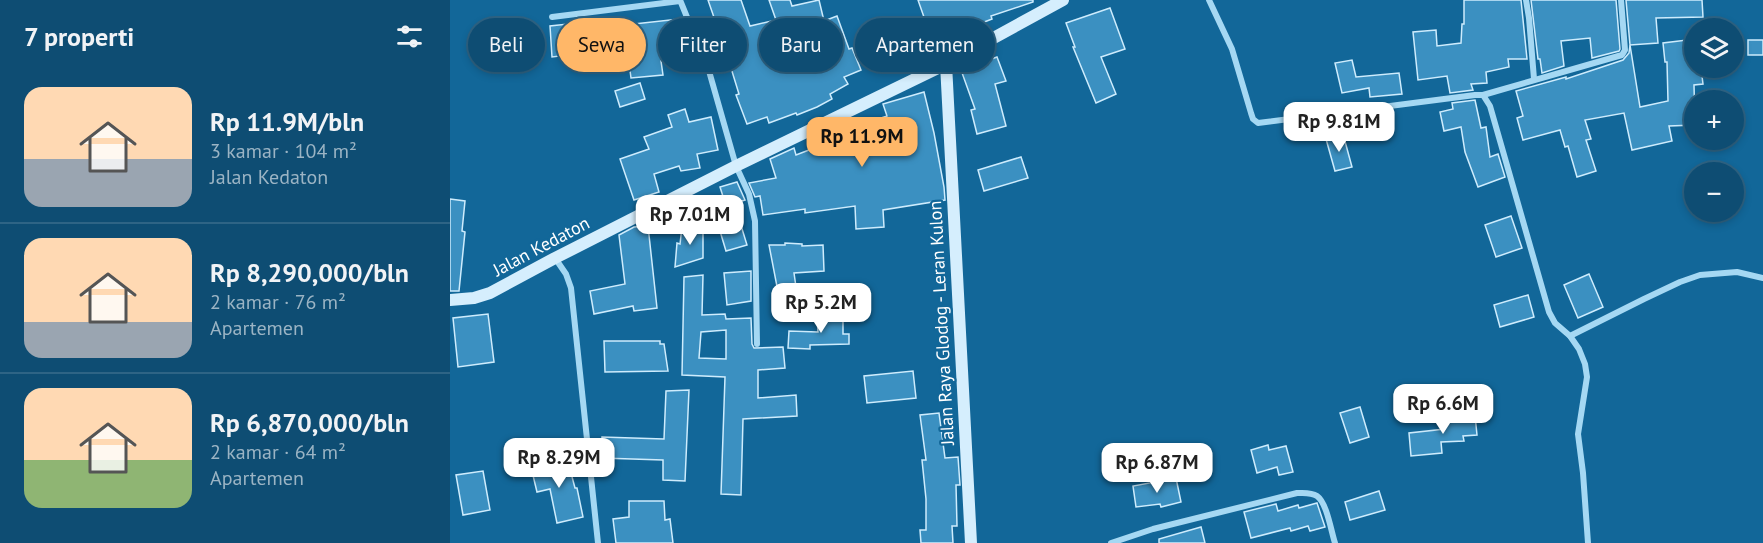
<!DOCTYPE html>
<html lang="id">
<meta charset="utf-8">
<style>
:root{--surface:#0e4d73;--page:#175478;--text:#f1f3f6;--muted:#9bb4c4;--line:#2e6485;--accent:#ffb768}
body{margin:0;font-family:"PT Sans",sans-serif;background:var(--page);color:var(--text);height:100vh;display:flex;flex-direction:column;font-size:22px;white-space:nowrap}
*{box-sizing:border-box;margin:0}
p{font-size:20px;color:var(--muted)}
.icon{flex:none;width:33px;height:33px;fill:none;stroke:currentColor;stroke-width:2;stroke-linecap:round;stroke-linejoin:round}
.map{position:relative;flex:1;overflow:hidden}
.drawer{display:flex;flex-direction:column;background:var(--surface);width:450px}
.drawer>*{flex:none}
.top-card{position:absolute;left:18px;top:18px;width:570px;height:54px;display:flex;gap:12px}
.controls{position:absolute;left:1234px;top:18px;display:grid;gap:12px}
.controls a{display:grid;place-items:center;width:60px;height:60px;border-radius:50%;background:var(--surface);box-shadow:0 3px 9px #0003,0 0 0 2px var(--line);font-size:30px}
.price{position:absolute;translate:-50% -51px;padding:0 14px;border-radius:12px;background:#fff;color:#222;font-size:20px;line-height:39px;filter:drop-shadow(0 2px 3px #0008)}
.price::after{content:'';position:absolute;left:50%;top:36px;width:18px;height:14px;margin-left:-9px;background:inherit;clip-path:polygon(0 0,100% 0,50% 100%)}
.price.selected{background:var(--accent);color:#111}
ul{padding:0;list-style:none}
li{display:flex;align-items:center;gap:18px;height:150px;padding:0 24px}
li+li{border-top:2px solid var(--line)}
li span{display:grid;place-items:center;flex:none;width:168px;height:120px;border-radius:18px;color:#555}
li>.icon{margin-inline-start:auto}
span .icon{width:72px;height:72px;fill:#fffc;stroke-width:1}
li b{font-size:26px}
h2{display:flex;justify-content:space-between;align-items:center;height:72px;padding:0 24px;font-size:26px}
.tag{padding:0 21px;border-radius:27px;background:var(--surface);box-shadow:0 3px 9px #0003,0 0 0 2px var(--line);font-size:21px;line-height:54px}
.tag.selected{background:var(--accent);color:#111}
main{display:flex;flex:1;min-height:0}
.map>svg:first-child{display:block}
.building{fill:#3b90c1;stroke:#ceecfd;stroke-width:1.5;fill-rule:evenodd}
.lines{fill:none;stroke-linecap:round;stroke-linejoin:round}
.street{stroke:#a5d8f3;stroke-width:6}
.secondary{stroke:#d5eefd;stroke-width:12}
.labels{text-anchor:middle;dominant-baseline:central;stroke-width:4.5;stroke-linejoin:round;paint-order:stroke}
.street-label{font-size:18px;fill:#fff;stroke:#126799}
</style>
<main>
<section class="drawer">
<h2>7 properti<svg class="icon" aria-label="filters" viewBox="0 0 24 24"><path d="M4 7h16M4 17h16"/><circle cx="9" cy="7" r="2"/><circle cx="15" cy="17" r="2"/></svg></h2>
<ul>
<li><span style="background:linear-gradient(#ffd9b3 60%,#9aa5b1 0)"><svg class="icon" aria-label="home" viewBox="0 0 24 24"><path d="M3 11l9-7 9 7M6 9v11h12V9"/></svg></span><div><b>Rp 11.9M/bln</b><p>3 kamar · 104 m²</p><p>Jalan Kedaton</p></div></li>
<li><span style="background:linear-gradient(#ffd9b3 70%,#9aa5b1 0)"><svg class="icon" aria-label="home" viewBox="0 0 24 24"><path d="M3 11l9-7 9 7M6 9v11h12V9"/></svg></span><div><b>Rp 8,290,000/bln</b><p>2 kamar · 76 m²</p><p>Apartemen</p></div></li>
<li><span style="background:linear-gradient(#ffd9b3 60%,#8fb573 0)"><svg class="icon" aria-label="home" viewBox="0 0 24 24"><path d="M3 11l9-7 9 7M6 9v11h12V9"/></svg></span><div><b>Rp 6,870,000/bln</b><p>2 kamar · 64 m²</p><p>Apartemen</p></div></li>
</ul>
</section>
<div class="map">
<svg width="1313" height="543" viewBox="0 0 1313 543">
<rect width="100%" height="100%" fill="#126799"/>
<g class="building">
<polygon points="258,0 291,0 300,26 326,20 319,0 340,0 342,6 369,0 374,21 387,16 399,49 402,48 411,70 394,77 398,84 380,94 382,99 367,107 347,115 346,113 319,123 317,117 297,124 286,95 289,94 277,55"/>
<polygon points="468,0 583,0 583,2 541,16 542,19 524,26 525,29 506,35 504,31 482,40"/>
<polygon points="1014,0 1071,0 1077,59 1058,59 1059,67 1036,72 1037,83 1021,84 1023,90 1000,93 997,76 968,80 963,32 986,30 987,46 1011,43 1012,24 1014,24"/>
<polygon points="1081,0 1166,0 1170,49 1169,51 1142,58 1140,38 1111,41 1114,66 1092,73 1090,59 1088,59"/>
<polygon points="1176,0 1252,0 1253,17 1206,18 1208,43 1180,45"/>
<polygon points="660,8 675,49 651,57 666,94 646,103 623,47 625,47 616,23"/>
<polygon points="229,19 233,31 215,36 218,60 211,61 213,75 181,78 177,48 102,57 100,26 118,24 119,34 149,32 148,28"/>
<polygon points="1245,39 1245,68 1251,68 1253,84 1244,85 1245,125 1219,126 1222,141 1182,150 1174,113 1135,120 1141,139 1136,140 1146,171 1127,177 1118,146 1115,147 1110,130 1073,140 1067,118 1073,116 1066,91 1116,77 1116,79 1173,60 1179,53 1180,45 1190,107 1218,101 1217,62 1215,62 1213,43"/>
<rect x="1298" y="40" width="15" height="15"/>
<polygon points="547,57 556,81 545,84 556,126 527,134 521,110 525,109 511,70"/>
<polygon points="902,60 906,77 949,73 952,94 920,97 919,88 892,93 885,63"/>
<polygon points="190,83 195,99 170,107 165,91"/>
<polygon points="474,92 484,133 494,187 495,200 433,210 434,227 406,229 405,206 355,213 355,209 313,215 310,196 305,197 299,183 326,178 320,159 344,148 346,155 372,145 368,136 391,127 393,131 437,116 433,104"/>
<polygon points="1025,100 1031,128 1036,127 1040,157 1048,154 1055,177 1028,187 1015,152 1011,127 994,131 990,112 1003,109 1002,103"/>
<polygon points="235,109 239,122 261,117 268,150 247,154 250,168 231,171 229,166 204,174 209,192 184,200 170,159 199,149 194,137 222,127 218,115"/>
<polygon points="893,134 902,167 885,171 876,139"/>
<polygon points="571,157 578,178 534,191 528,170"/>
<polygon points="287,182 295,200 276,206 270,187"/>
<polygon points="0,199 15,201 12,231 15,232 9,291 0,291"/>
<polygon points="285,206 297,245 276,251 270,231 268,211"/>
<polygon points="1061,216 1072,248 1046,257 1035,225"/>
<polygon points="198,226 207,308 184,311 183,306 144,314 140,291 175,284 169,235 184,227"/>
<polygon points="232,227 253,230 253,258 225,267 227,243 230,244"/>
<polygon points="335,243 352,244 352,246 373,245 374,271 344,273 347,294 329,297 319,245 335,245"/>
<polygon points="301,271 301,301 277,305 274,273"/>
<polygon points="1139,274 1153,307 1128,318 1114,285"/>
<path d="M253,275L252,315L275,314L276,319L301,318L302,344L304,348L333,347L335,368L308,370V398L346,395L347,416L293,419L291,495L271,494L275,377L232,375L234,277ZM276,330V359L249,358L251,332Z"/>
<polygon points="1078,295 1084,317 1050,327 1044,305"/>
<polygon points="38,314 44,362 8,367 3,318"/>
<polygon points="367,316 393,316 393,334 399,334 399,344 360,345 360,349 338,348 339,331 368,332"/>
<polygon points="154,341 210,341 210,344 214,344 218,371 155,372"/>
<polygon points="463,371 466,398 417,403 414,376"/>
<polygon points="239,390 235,481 213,480 213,460 151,458 152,437 214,439 216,391"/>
<polygon points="910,407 919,437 900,443 890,413"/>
<polygon points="489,413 495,458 508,457 510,485 506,485 507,526 502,526 503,543 471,543 470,530 476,530 476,499 472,460 476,460 470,415"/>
<polygon points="1025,415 1027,435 1013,436 1014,441 991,442 992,453 961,456 959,433 995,429 994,417"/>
<polygon points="818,445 819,450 836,446 843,472 829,475 827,467 807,473 801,450"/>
<polygon points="117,458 125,488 127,488 133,517 107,523 100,489 87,492 81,467"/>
<polygon points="33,471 40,510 13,515 6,475"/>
<polygon points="726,478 731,502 711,507 710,504 686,507 683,486"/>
<polygon points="929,491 935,510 900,520 895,502"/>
<polygon points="179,501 214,501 215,520 220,519 223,543 166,543 163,519 179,517"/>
<polygon points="867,503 875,527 860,531 858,526 841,531 840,528 801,538 794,512 826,504 828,511 848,505 849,508"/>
<polygon points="751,527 755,543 709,543 709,539"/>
</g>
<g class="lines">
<g class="street">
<polyline points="230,0 259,71 286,166 299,194 305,221 307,344"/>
<polyline points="759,0 782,49 801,113 803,119 808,123 1025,95 1033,95 1040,106 1099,312 1105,323 1120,336 1129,349 1135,364 1137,377 1128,434 1133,473 1138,543"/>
<polyline points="1076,0 1079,18 1084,79"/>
<polyline points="102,17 230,1"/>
<polyline points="1033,95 1172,55 1175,50 1171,0"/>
<polyline points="105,258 116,274 121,288 148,543"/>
<polyline points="1120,336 1194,299 1230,282 1250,275 1287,272 1313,278"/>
<path d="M661,543L703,529L847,493C854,493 861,492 867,496C877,503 881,531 885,543"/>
</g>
<g class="secondary">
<polyline points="496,64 521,543"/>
<polyline points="0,300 24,298 40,293 105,258 286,166 496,64 613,0"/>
</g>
</g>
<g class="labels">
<g class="street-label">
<text transform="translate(91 246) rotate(-28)">Jalan Kedaton</text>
<text transform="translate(491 323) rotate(-93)">Jalan Raya Glodog - Leran Kulon</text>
</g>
</g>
</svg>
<div class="controls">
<a><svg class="icon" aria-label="layers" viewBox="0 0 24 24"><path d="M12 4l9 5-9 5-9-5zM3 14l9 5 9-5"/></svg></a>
<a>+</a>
<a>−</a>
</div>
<b class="price" style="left:889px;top:153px">Rp 9.81M</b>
<b class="price selected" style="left:412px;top:168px">Rp 11.9M</b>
<b class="price" style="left:240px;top:246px">Rp 7.01M</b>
<b class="price" style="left:371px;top:334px">Rp 5.2M</b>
<b class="price" style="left:993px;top:435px">Rp 6.6M</b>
<b class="price" style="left:109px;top:489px">Rp 8.29M</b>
<b class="price" style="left:707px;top:494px">Rp 6.87M</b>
<div class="top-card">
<a class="tag">Beli</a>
<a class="tag selected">Sewa</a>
<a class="tag">Filter</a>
<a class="tag">Baru</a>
<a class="tag">Apartemen</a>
</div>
</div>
</main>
